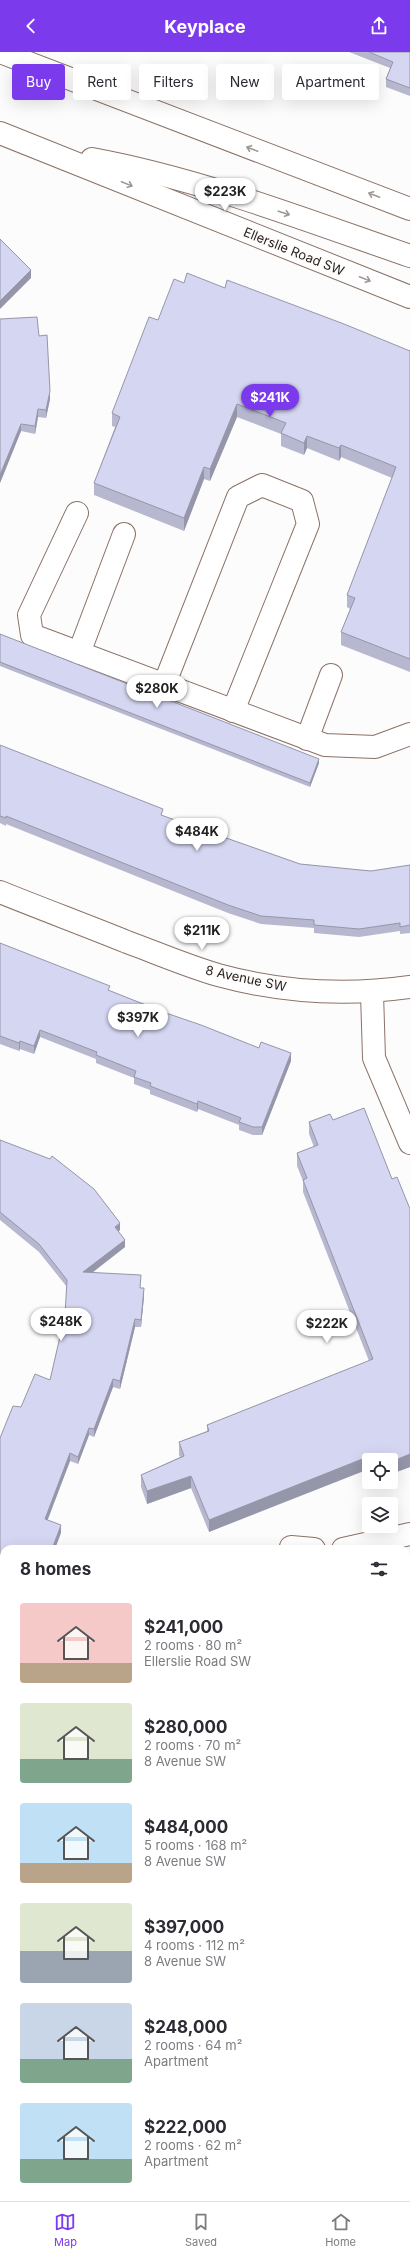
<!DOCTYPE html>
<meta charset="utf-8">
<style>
:root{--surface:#fff;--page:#f7f7f7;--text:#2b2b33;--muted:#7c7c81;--line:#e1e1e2;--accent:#7c3aed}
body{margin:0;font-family:Inter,sans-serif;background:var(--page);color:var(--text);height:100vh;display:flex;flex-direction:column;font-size:15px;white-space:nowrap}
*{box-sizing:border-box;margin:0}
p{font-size:13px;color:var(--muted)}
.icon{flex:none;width:22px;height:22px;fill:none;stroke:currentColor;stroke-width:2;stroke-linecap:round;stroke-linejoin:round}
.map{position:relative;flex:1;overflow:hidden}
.side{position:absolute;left:0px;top:1493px;width:410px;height:656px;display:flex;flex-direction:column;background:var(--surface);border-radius:12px 12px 0 0;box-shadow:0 4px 16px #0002}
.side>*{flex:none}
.top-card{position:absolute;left:12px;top:12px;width:386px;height:36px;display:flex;gap:8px}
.buttons{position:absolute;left:362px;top:1401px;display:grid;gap:8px}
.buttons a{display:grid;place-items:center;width:36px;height:36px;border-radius:4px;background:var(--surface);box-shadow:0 4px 16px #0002;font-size:20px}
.price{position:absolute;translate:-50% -34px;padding:0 9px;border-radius:14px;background:#fff;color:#222;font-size:13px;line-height:26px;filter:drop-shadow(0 1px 2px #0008)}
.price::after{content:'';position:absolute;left:50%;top:24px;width:12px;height:9px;margin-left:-6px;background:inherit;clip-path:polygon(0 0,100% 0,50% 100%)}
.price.current{background:var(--accent);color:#fff}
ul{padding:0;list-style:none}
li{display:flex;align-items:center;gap:12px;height:100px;padding:0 20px}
li span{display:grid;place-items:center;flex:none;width:112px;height:80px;border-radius:4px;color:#555}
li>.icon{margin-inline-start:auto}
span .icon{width:48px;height:48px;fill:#fffc;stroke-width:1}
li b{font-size:17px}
h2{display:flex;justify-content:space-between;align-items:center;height:48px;padding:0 20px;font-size:17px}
.pill{padding:0 14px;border-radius:4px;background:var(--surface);box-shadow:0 4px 16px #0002;font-size:14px;line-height:36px}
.pill.current{background:var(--accent);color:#fff}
header{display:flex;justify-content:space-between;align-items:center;height:52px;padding:0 20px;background:var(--accent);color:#fff;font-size:18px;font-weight:700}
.menu{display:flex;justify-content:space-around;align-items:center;height:56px;border-top:1px solid var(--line);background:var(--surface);font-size:11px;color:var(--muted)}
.menu a{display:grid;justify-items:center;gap:2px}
.menu .current{color:var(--accent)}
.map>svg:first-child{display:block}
.park{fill:url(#park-crowns)}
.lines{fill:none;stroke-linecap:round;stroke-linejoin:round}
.minor-casing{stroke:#8b7266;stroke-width:24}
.major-casing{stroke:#8b7266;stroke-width:24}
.minor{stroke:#fff;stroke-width:22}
.major{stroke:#fff;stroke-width:22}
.wall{fill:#b7b8cf}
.shaded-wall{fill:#9596a9}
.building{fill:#d5d6f1;stroke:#9596a9}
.oneway{stroke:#9e9997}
.labels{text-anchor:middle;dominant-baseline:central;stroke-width:3.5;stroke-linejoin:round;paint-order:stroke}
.street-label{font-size:13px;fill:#271d18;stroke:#fcfcfc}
</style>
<header><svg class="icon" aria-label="back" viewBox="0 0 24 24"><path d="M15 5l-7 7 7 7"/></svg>Keyplace<svg class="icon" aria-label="share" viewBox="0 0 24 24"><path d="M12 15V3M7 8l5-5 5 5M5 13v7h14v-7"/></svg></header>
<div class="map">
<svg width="410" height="2149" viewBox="0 0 410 2149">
<defs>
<pattern id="park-crowns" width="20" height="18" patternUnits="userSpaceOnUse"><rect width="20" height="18" fill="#bfd9a9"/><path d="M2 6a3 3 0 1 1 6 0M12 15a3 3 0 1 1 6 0" fill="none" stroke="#a4ba91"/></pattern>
</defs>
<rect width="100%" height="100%" fill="#fcfcfc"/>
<polygon class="park" points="410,1943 410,2149 254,2149 255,2145 406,2145 406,1944"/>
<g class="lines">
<g class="minor-casing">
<g id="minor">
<polyline points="77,461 29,563 32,583 325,693 375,695 410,682"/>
<polyline points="79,601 124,482"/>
<polyline points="164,633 238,445 262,433 302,449 308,472 233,659"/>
<polyline points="307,687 331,623"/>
<path d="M0,840C42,857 85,873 127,890C157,901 187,914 218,923C280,940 346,944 410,935"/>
<polyline points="372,941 374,1006 410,1091"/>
<polyline points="291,1495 314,1497"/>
<polyline points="343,1497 410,1482"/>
<polyline points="0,1658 4,1659"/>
<polyline points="406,1735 410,1735"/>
<polyline points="0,2086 4,2071"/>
</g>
</g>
<g class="major-casing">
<g id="major">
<polyline points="0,0 410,157"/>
<polyline points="0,81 410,245"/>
<path d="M92,107C200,127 306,168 410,204"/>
</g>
</g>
<use href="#minor" class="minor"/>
<use href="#major" class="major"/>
</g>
<g class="wall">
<polygon points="349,0 410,0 410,44 386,35 386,27 390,16"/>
<polygon points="184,231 225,236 410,299 410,620 341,593 341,580 350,557 347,555 347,543 392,426 341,405 339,409 307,396 304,403 281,394 281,382 237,365 210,429 204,427 184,479 94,443 94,431 115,375 112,374 112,361 158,268"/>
<polygon points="0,267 39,284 50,347 46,366 38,365 35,382 21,379 0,431"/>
<polygon points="0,582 319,711 310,735 0,614"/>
<polygon points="0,693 163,764 300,812 371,819 410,813 410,881 400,882 400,879 359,885 314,881 314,876 261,872 228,861 6,772 6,774 0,771"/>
<polygon points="0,891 110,939 166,961 291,1009 262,1083 253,1083 239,1078 239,1073 198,1057 197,1060 150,1042 150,1038 134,1032 134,1026 96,1011 96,1007 40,985 34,1002 20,997 19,999 0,992"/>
<polygon points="330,1062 410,1415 391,1422 391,1408 369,1408 209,1480 191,1436 147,1452 141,1435 141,1423 180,1405 179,1403 179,1390 207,1379 207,1373 369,1309 303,1140 303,1129 297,1114 297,1101 314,1095 309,1082 309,1070"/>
<polygon points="0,1088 120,1178 118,1179 125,1195 92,1220 141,1236 144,1244 141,1275 135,1275 120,1337 113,1335 94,1385 89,1383 78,1412 70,1409 47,1468 61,1481 4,1497 4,1605 0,1604 0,1386 21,1355 50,1328 65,1263 67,1235 39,1200 0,1168"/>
<polygon points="0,1921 4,1923 2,1987 0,1986"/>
<polygon points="210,2145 228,2145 224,2149 215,2149"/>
</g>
<g class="shaded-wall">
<polygon points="31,218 31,226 0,257 0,249"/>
<polygon points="50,339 50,347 46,366 46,358"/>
<polygon points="237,352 237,365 210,429 210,417"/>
<polygon points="38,357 38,365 35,382 35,374"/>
<polygon points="21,372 21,379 0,431 0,423"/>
<polygon points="307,384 307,396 304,403 304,391"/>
<polygon points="341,393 341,405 339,409 339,396"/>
<polygon points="204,415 204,427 184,479 184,466"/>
<polygon points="319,707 319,711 310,735 310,731"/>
<polygon points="40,978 40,985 34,1002 34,994"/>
<polygon points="20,989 20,997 19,999 19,991"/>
<polygon points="291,1001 291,1009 262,1083 262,1075"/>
<polygon points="198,1049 198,1057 197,1060 197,1052"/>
<polygon points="120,1171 120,1178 115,1183 115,1175"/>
<polygon points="125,1188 125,1195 83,1228 83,1220"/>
<polygon points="144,1236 144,1244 141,1275 141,1268"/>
<polygon points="135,1267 135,1275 120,1337 120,1329"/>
<polygon points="113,1327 113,1335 94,1385 94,1377"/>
<polygon points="89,1376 89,1383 78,1412 78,1405"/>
<polygon points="70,1401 70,1409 45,1475 45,1467"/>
<polygon points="375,1402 375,1408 369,1408 369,1417 209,1480 209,1468"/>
<polygon points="410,1402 410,1415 391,1422 391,1410"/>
<polygon points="191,1424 191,1436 147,1452 147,1439"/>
<polygon points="61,1473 61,1481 55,1497 52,1497"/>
<polygon points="410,1664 410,1671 406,1672 406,1665"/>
<polygon points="4,1739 4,1747 0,1757 0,1749"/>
<polygon points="410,1880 410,1888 406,1890 406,1881"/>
<polygon points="4,1975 4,1983 2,1987 2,1979"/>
<polygon points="221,2145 228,2145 224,2149 220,2149 220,2146"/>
</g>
<g class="building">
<polygon points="369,0 410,0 410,36 386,27 393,10"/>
<polygon points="0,187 31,218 0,249"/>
<polygon points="187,221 225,236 227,228 344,272 410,299 410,607 341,580 355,546 347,543 396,415 341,393 339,396 307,384 304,391 281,381 286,371 237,352 210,417 204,415 184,466 94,431 120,365 112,361 149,265 158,268 174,227 184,231"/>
<polygon points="37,265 39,284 47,283 50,339 46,358 38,357 35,374 21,372 0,423 0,267"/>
<polygon points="0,582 319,707 310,731 0,610"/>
<polygon points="0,693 163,757 161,763 300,812 371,819 410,813 410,873 400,875 400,871 359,877 314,873 314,868 261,864 228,853 6,764 6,766 0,764"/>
<polygon points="0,891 110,934 108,938 166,961 201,973 259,996 261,990 291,1001 262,1075 253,1075 239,1070 241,1066 198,1049 197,1052 150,1034 151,1031 134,1025 136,1019 96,1003 97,1000 40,978 34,994 20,989 19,991 0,984"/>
<polygon points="364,1056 392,1127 397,1125 410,1157 410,1402 391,1410 391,1408 377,1408 375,1402 209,1468 191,1424 147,1439 141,1423 184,1404 179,1390 209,1379 207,1373 373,1307 303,1128 307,1126 297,1101 318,1093 309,1070 330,1062 333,1068"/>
<polygon points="0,1088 50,1107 52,1104 94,1137 120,1171 115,1175 125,1188 83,1220 141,1223 140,1236 144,1236 141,1268 135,1267 120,1329 113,1327 94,1377 89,1376 78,1405 70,1401 45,1467 61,1473 52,1497 4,1497 4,1598 0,1596 0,1386 13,1354 21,1355 35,1322 50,1328 65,1263 67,1228 39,1192 0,1160"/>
<polygon points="410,1594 410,1664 406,1665 406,1596"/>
<polygon points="0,1712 4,1713 4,1739 0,1749"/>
<polygon points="406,1802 410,1802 410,1880 406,1881"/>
<polygon points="0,1921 4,1923 3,1927 4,1927 4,1975 2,1979 0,1978"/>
<polygon points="67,2145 175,2145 177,2149 68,2149"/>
</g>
<defs><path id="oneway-shaft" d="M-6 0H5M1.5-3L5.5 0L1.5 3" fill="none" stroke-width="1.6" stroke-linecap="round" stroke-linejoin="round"/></defs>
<g class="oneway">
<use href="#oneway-shaft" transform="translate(252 97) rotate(-159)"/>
<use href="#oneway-shaft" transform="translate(127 132) rotate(22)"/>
<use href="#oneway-shaft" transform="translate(374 143) rotate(-159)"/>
<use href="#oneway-shaft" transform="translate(284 161) rotate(18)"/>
<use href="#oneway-shaft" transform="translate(365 227) rotate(22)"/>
</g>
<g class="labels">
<g class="street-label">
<text transform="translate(294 199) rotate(22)">Ellerslie Road SW</text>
<text transform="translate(246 926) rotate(12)">8 Avenue SW</text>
</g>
</g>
</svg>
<div class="buttons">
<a><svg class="icon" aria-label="locate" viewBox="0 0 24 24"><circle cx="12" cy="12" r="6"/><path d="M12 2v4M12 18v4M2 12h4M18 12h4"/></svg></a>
<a><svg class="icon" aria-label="layers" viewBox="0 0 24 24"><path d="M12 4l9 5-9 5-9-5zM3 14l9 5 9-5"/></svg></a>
</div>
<b class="price" style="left:225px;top:160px">$223K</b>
<b class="price current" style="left:270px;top:366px">$241K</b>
<b class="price" style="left:157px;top:657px">$280K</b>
<b class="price" style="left:197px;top:800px">$484K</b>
<b class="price" style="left:202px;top:899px">$211K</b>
<b class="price" style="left:138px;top:986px">$397K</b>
<b class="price" style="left:61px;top:1290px">$248K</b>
<b class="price" style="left:327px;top:1292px">$222K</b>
<div class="top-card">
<a class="pill current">Buy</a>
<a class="pill">Rent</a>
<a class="pill">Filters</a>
<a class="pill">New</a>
<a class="pill">Apartment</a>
</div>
<section class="side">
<h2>8 homes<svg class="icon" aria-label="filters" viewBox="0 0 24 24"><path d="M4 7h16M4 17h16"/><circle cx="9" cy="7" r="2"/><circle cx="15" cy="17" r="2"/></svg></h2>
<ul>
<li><span style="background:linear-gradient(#f6c9c9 75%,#b9a48a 0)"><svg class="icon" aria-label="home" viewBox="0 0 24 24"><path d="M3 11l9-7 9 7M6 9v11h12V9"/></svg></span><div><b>$241,000</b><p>2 rooms · 80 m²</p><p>Ellerslie Road SW</p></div></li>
<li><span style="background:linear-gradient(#dfe7d0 70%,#7fa58c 0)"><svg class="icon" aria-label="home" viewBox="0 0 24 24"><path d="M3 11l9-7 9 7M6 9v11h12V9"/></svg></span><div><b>$280,000</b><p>2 rooms · 70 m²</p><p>8 Avenue SW</p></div></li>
<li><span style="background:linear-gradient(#bfe0f5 75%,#b9a48a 0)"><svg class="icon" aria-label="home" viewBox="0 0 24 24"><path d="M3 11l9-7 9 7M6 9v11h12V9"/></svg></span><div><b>$484,000</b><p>5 rooms · 168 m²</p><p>8 Avenue SW</p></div></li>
<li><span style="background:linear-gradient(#dfe7d0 60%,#9aa5b1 0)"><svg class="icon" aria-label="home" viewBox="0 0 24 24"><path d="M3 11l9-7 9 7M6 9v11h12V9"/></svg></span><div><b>$397,000</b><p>4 rooms · 112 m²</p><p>8 Avenue SW</p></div></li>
<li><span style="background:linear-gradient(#c9d6e8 70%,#7fa58c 0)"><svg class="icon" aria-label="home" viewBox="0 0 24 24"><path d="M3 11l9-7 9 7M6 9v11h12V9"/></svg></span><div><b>$248,000</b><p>2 rooms · 64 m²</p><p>Apartment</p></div></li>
<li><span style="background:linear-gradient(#bfe0f5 70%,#7fa58c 0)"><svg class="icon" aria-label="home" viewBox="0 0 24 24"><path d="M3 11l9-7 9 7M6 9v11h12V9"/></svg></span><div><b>$222,000</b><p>2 rooms · 62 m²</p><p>Apartment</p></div></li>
</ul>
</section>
</div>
<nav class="menu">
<a class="current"><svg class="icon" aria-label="map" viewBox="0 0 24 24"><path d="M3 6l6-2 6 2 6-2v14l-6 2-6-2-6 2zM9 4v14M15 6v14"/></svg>Map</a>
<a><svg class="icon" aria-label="saved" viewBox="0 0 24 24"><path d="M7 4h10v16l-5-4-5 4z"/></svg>Saved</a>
<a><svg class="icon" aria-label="home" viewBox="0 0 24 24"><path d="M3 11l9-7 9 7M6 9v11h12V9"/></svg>Home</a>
</nav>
